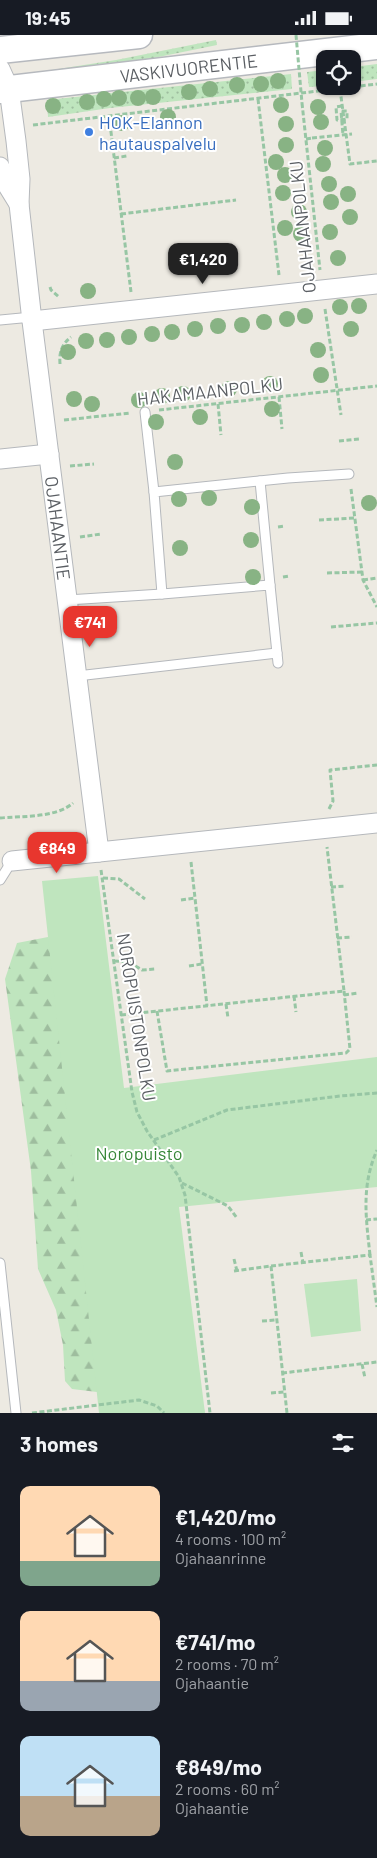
<!DOCTYPE html>
<meta charset="utf-8">
<style>
:root{--surface:#171b24;--page:#242831;--text:#f1f3f6;--muted:#9ea1a6;--accent:#e8362e}
body{margin:0;font-family:Barlow,sans-serif;background:var(--page);color:var(--text);height:100vh;display:flex;flex-direction:column;font-size:19px;white-space:nowrap}
*{box-sizing:border-box;margin:0}
p{font-size:16px;color:var(--muted)}
.icon{flex:none;width:28px;height:28px;fill:none;stroke:currentColor;stroke-width:2;stroke-linecap:round;stroke-linejoin:round}
.map{position:relative;height:1378px;overflow:hidden}
.drawer{display:flex;flex-direction:column;background:var(--surface);flex:1}
.drawer>*{flex:none}
.fabs{position:absolute;left:316px;top:15px;display:grid;gap:10px}
.fabs a{display:grid;place-items:center;width:45px;height:45px;border-radius:10px;background:var(--surface);box-shadow:0 1px 4px #0004;font-size:25px}
.price{position:absolute;translate:-50% -42px;padding:0 11px;border-radius:10px;background:var(--accent);color:#fff;font-size:16px;line-height:32px;filter:drop-shadow(0 1px 2px #0008)}
.price::after{content:'';position:absolute;left:50%;top:30px;width:15px;height:11px;margin-left:-8px;background:inherit;clip-path:polygon(0 0,100% 0,50% 100%)}
.price.selected{background:#222;color:#fff}
ul{padding:0;list-style:none}
li{display:flex;align-items:center;gap:15px;height:125px;padding:0 20px}
li span{display:grid;place-items:center;flex:none;width:140px;height:100px;border-radius:10px;color:#555}
li>.icon{margin-inline-start:auto}
span .icon{width:60px;height:60px;fill:#fffc;stroke-width:1}
li b{font-size:21px}
h2{display:flex;justify-content:space-between;align-items:center;height:60px;padding:0 20px;font-size:21px}
.status{display:flex;justify-content:space-between;align-items:center;height:35px;padding:0 25px;background:var(--surface);direction:ltr}
.status svg{height:14px;fill:currentColor}
.map>svg:first-child{display:block}
.grass{fill:url(#grass-dots)}
.forest{fill:url(#forest-firs)}
.green{fill:#bfe5be}
.lines{fill:none;stroke-linecap:round;stroke-linejoin:round}
.lane-casing{stroke:#b5b8bc;stroke-width:11}
.street-casing{stroke:#b5b8bc;stroke-width:21}
.secondary-casing{stroke:#b6b9be;stroke-width:29}
.path{stroke:#97c6a4;stroke-width:3;stroke-dasharray:5 2.5;stroke-linecap:butt}
.lane{stroke:#fff;stroke-width:9}
.street{stroke:#fff;stroke-width:19}
.secondary{stroke:#fff;stroke-width:26}
.path-bridge{stroke:#97c6a4;stroke-width:3;stroke-dasharray:5 2.5;stroke-linecap:butt}
.tree{fill:#88b384}
.shop-dot{fill:#3f7fe0;stroke:#fff;stroke-width:2}
.labels{text-anchor:middle;dominant-baseline:central;stroke-width:4;stroke-linejoin:round;paint-order:stroke}
.street-label{font-size:18px;fill:#5a5e63;stroke:#fff}
.shop-label{font-size:18px;fill:#366cbe;stroke:#fff;text-anchor:start}
.park-label{font-size:18px;fill:#368637;stroke:#fff}
</style>
<div class="status"><b>19:45</b><svg viewBox="0 0 49 12"><path d="M0 12V9h3v3zM5 12V6h3v6zM10 12V3h3v9zM15 12V0h3v12zM26 1h20v11H26zM47 4h2v5h-2z"/></svg></div>
<div class="map">
<svg width="377" height="1378" viewBox="0 0 377 1378">
<defs>
<pattern id="grass-dots" width="8" height="8" patternUnits="userSpaceOnUse" patternTransform="scale(1.25)"><rect width="8" height="8" fill="#bfe5be"/><path d="M2 2h.1M6 6h.1" fill="none" stroke="#9ebd9e" stroke-width="1.8" stroke-linecap="round"/></pattern>
<pattern id="forest-firs" width="22" height="20" patternUnits="userSpaceOnUse" patternTransform="scale(1.25)"><rect width="22" height="20" fill="#bfe5be"/><path d="M5 1l3.5 6h-7zM16 11l3.5 6h-7z" fill="#9ebd9e"/></pattern>
</defs>
<rect width="100%" height="100%" fill="#edeae2"/>
<g class="grass">
<polygon points="216,5 217,10 134,27 53,36 52,35 116,25"/>
<polygon points="377,29 377,44 353,47 353,32"/>
<polygon points="325,35 325,51 309,52 307,37"/>
<polygon points="291,39 292,54 110,73 48,82 47,65"/>
</g>
<polygon class="forest" points="48,902 124,1053 205,1378 142,1353 97,1357 72,1354 65,1346 63,1310 56,1275 38,1234 31,1136 5,944 17,908"/>
<g class="green">
<polygon points="98,841 124,1053 377,1022 377,1152 179,1172 205,1378 99,1378 42,846"/>
<polygon points="357,1244 361,1296 311,1302 304,1249"/>
</g>
<g class="lines">
<g class="lane-casing">
<g id="lane">
<polyline points="0,285 32,282"/>
<polyline points="145,377 154,457"/>
<polyline points="260,446 270,550"/>
<polyline points="67,565 162,559"/>
<polyline points="278,628 270,550 162,559 154,457 288,443 349,439"/>
<polyline points="77,641 277,618"/>
<polyline points="0,845 12,826"/>
<polyline points="0,1228 16,1378"/>
</g>
</g>
<g class="street-casing">
<g id="street">
<path id="s1" d="M0,34L9,54L16,106L20,144L19,169L32,286L99,817L377,788"/>
<polyline points="0,132 3,143 19,169"/>
<polyline points="32,286 377,249"/>
<polyline points="0,424 49,419"/>
<polyline points="12,826 99,817"/>
</g>
</g>
<g class="secondary-casing">
<g id="secondary">
<polyline points="0,15 139,0"/>
<path id="s2" d="M0,55L377,11"/>
</g>
</g>
<g class="path">
<polyline points="340,54 350,129 377,126"/>
<polyline points="258,64 279,240"/>
<polyline points="302,68 320,235"/>
<polyline points="109,81 131,257"/>
<polyline points="33,90 377,49"/>
<polyline points="306,104 312,103"/>
<polyline points="114,123 127,121"/>
<polyline points="121,179 236,165"/>
<polyline points="50,252 51,255 59,262"/>
<polyline points="325,274 341,380"/>
<path d="M60,329C59,317 62,309 71,302"/>
<polyline points="279,362 282,394"/>
<polyline points="218,369 221,400"/>
<polyline points="159,375 377,351"/>
<polyline points="64,385 130,378"/>
<polyline points="339,406 359,404"/>
<polyline points="70,431 94,429"/>
<polyline points="351,454 363,545 377,572"/>
<polyline points="319,485 355,483"/>
<polyline points="278,492 285,491"/>
<polyline points="80,502 101,499"/>
<polyline points="327,538 362,537"/>
<polyline points="283,542 289,541"/>
<polyline points="363,545 377,543"/>
<polyline points="331,592 377,588"/>
<polyline points="329,774 333,766 330,735 377,730"/>
<path d="M0,783C22,781 56,783 73,768"/>
<polyline points="191,827 207,971"/>
<polyline points="101,835 132,1057 137,1077 147,1096 179,1142 185,1160 210,1378"/>
<polyline points="103,843 119,844 145,864"/>
<polyline points="331,852 346,851"/>
<polyline points="181,865 195,863"/>
<polyline points="337,903 352,902"/>
<polyline points="114,926 129,927 142,935 155,934"/>
<polyline points="189,931 202,929"/>
<polyline points="344,960 358,958"/>
<polyline points="294,961 296,977"/>
<polyline points="226,969 228,983"/>
<polyline points="157,976 167,1036 346,1018 350,1014 344,956"/>
<polyline points="121,980 344,956 327,812"/>
<polyline points="154,1105 227,1075 340,1061 377,1058"/>
<polyline points="182,1148 228,1171 237,1183"/>
<polyline points="366,1185 377,1184"/>
<polyline points="301,1217 303,1228"/>
<path d="M370,1220C366,1183 361,1151 377,1115"/>
<polyline points="234,1224 237,1236"/>
<polyline points="271,1231 370,1220 377,1272"/>
<polyline points="234,1236 271,1231 287,1378"/>
<polyline points="262,1286 276,1285"/>
<polyline points="362,1329 365,1343"/>
<polyline points="282,1338 377,1327"/>
<polyline points="271,1358 284,1357"/>
<polyline points="32,1378 139,1365 157,1371 164,1378"/>
</g>
<use href="#lane" class="lane"/>
<use href="#street" class="street"/>
<use href="#secondary" class="secondary"/>
<g class="path-bridge">
<polyline points="296,0 302,68"/>
<polyline points="342,71 336,72 337,85 347,84 347,76 341,76 343,100"/>
<polyline points="312,103 352,99"/>
</g>
</g>
<g class="tree">
<circle cx="278" cy="46" r="8"/>
<circle cx="261" cy="49" r="8"/>
<circle cx="237" cy="50" r="8"/>
<circle cx="210" cy="54" r="8"/>
<circle cx="189" cy="57" r="8"/>
<circle cx="153" cy="62" r="8"/>
<circle cx="119" cy="63" r="8"/>
<circle cx="138" cy="63" r="8"/>
<circle cx="104" cy="64" r="8"/>
<circle cx="87" cy="67" r="8"/>
<circle cx="281" cy="70" r="8"/>
<circle cx="53" cy="71" r="8"/>
<circle cx="318" cy="72" r="8"/>
<circle cx="168" cy="82" r="8"/>
<circle cx="321" cy="87" r="8"/>
<circle cx="122" cy="88" r="8"/>
<circle cx="286" cy="89" r="8"/>
<circle cx="286" cy="110" r="8"/>
<circle cx="325" cy="113" r="8"/>
<circle cx="276" cy="127" r="8"/>
<circle cx="323" cy="129" r="8"/>
<circle cx="285" cy="140" r="8"/>
<circle cx="329" cy="149" r="8"/>
<circle cx="283" cy="158" r="8"/>
<circle cx="348" cy="159" r="8"/>
<circle cx="331" cy="167" r="8"/>
<circle cx="299" cy="177" r="8"/>
<circle cx="350" cy="182" r="8"/>
<circle cx="285" cy="193" r="8"/>
<circle cx="330" cy="197" r="8"/>
<circle cx="301" cy="199" r="8"/>
<circle cx="338" cy="223" r="8"/>
<circle cx="88" cy="256" r="8"/>
<circle cx="359" cy="271" r="8"/>
<circle cx="340" cy="272" r="8"/>
<circle cx="305" cy="281" r="8"/>
<circle cx="287" cy="284" r="8"/>
<circle cx="264" cy="287" r="8"/>
<circle cx="242" cy="290" r="8"/>
<circle cx="218" cy="291" r="8"/>
<circle cx="195" cy="294" r="8"/>
<circle cx="351" cy="294" r="8"/>
<circle cx="172" cy="297" r="8"/>
<circle cx="152" cy="299" r="8"/>
<circle cx="129" cy="302" r="8"/>
<circle cx="107" cy="305" r="8"/>
<circle cx="86" cy="306" r="8"/>
<circle cx="318" cy="315" r="8"/>
<circle cx="68" cy="317" r="8"/>
<circle cx="321" cy="340" r="8"/>
<circle cx="270" cy="349" r="8"/>
<circle cx="229" cy="354" r="8"/>
<circle cx="183" cy="359" r="8"/>
<circle cx="162" cy="361" r="8"/>
<circle cx="74" cy="364" r="8"/>
<circle cx="139" cy="365" r="8"/>
<circle cx="92" cy="369" r="8"/>
<circle cx="272" cy="374" r="8"/>
<circle cx="200" cy="382" r="8"/>
<circle cx="156" cy="387" r="8"/>
<circle cx="175" cy="427" r="8"/>
<circle cx="209" cy="463" r="8"/>
<circle cx="179" cy="464" r="8"/>
<circle cx="369" cy="468" r="8"/>
<circle cx="252" cy="472" r="8"/>
<circle cx="251" cy="505" r="8"/>
<circle cx="180" cy="513" r="8"/>
<circle cx="253" cy="542" r="8"/>
</g>
<circle class="shop-dot" cx="89" cy="97" r="5"/>
<g class="labels">
<g class="street-label">
<text stroke="none"><textPath href="#s2" startOffset="190">VASKIVUORENTIE</textPath></text>
<text transform="translate(302 192) rotate(-96)">OJAHAANPOLKU</text>
<text transform="translate(210 356) rotate(-6)">HAKAMAANPOLKU</text>
<text stroke="none"><textPath href="#s1" startOffset="464">OJAHAANTIE</textPath></text>
<text transform="translate(137 982) rotate(81)">NOROPUISTONPOLKU</text>
</g>
<g class="shop-label">
<text x="99" y="87">HOK-Elannon<tspan x="99" dy="21">hautauspalvelu</tspan></text>
</g>
<g class="park-label">
<text x="139" y="1118">Noropuisto</text>
</g>
</g>
</svg>
<div class="fabs">
<a><svg class="icon" aria-label="locate" viewBox="0 0 24 24"><circle cx="12" cy="12" r="6"/><path d="M12 2v4M12 18v4M2 12h4M18 12h4"/></svg></a>
</div>
<b class="price selected" style="left:203px;top:250px">€1,420</b>
<b class="price" style="left:90px;top:613px">€741</b>
<b class="price" style="left:57px;top:839px">€849</b>
</div>
<section class="drawer">
<h2>3 homes<svg class="icon" aria-label="filters" viewBox="0 0 24 24"><path d="M4 7h16M4 17h16"/><circle cx="9" cy="7" r="2"/><circle cx="15" cy="17" r="2"/></svg></h2>
<ul>
<li><span style="background:linear-gradient(#ffd9b3 75%,#7fa58c 0)"><svg class="icon" aria-label="home" viewBox="0 0 24 24"><path d="M3 11l9-7 9 7M6 9v11h12V9"/></svg></span><div><b>€1,420/mo</b><p>4 rooms · 100 m²</p><p>Ojahaanrinne</p></div></li>
<li><span style="background:linear-gradient(#ffd9b3 70%,#9aa5b1 0)"><svg class="icon" aria-label="home" viewBox="0 0 24 24"><path d="M3 11l9-7 9 7M6 9v11h12V9"/></svg></span><div><b>€741/mo</b><p>2 rooms · 70 m²</p><p>Ojahaantie</p></div></li>
<li><span style="background:linear-gradient(#bfe0f5 60%,#b9a48a 0)"><svg class="icon" aria-label="home" viewBox="0 0 24 24"><path d="M3 11l9-7 9 7M6 9v11h12V9"/></svg></span><div><b>€849/mo</b><p>2 rooms · 60 m²</p><p>Ojahaantie</p></div></li>
</ul>
</section>
